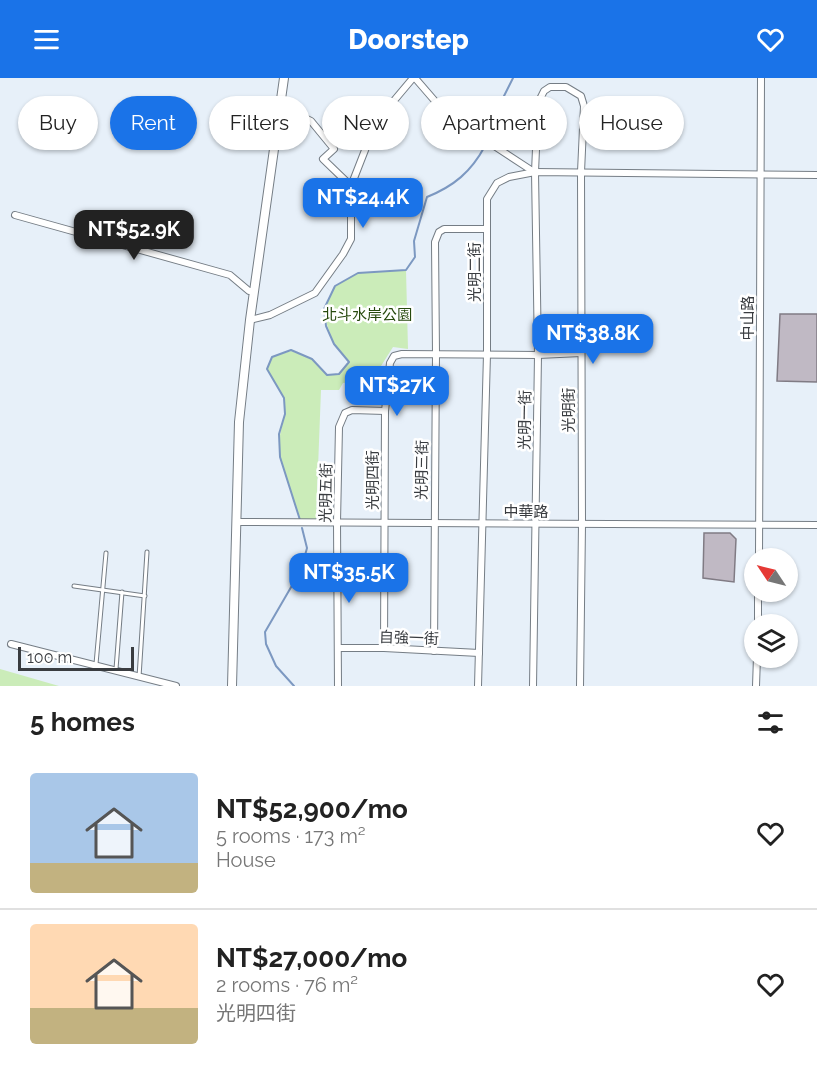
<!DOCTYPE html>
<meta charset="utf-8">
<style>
:root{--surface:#fff;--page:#f2f2f2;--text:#222;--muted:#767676;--line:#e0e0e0;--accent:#1a73e8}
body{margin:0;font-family:Raleway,"Noto Sans TC",sans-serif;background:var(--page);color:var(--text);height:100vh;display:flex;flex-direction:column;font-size:22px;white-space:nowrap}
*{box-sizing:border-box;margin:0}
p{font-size:20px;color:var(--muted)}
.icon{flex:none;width:33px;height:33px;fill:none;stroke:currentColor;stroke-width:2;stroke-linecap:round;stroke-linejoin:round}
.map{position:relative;height:608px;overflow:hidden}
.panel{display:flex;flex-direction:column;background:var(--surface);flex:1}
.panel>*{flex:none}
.hud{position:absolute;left:18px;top:18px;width:782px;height:54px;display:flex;gap:12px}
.needle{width:39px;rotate:305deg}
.tools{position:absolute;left:744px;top:470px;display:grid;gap:12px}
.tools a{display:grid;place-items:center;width:54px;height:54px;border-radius:50%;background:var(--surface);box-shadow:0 2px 4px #0004;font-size:30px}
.scale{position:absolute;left:18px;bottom:15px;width:116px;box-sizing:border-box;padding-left:6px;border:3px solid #393c40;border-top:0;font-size:16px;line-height:21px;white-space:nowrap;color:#393c40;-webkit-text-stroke:4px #fff;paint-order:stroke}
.price{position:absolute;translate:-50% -51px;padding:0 14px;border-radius:12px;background:var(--accent);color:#fff;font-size:20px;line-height:39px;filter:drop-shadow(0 2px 3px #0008)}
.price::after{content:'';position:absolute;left:50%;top:36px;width:18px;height:14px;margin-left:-9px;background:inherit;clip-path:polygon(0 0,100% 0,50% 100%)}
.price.on{background:#222;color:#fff}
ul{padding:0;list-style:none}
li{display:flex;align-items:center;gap:18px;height:150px;padding:0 30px}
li+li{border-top:2px solid var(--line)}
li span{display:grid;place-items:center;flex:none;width:168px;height:120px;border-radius:6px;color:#555}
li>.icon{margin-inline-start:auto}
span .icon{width:72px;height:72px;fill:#fffc;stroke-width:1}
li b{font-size:26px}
h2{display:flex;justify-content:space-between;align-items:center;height:72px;padding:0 30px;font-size:26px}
.chip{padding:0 21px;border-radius:27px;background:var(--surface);box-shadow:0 2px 4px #0004;font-size:21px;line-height:54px}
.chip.on{background:var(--accent);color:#fff}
header{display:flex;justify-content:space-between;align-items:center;height:78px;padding:0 30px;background:var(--accent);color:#fff;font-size:27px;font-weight:800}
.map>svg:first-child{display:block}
.green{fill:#cbecb9}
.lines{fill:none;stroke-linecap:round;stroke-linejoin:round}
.stream{stroke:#7c98c1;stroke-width:2}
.building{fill:#c0b9c4;stroke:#807b84;stroke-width:1.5}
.service-casing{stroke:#757d85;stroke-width:5}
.minor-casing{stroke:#757d85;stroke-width:8}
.secondary-casing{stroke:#757d85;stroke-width:10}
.service{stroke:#fff;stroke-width:3}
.minor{stroke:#fff;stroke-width:6}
.secondary{stroke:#fff;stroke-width:8}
.labels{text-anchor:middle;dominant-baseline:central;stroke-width:5;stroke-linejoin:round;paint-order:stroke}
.street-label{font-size:15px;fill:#393c40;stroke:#fff}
.park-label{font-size:15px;fill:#274a0e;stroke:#fff}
</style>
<header><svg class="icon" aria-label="menu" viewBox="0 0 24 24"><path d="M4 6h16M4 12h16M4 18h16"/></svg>Doorstep<svg class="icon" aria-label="heart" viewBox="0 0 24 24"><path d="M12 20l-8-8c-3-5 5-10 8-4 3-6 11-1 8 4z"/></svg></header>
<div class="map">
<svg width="817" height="608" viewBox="0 0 817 608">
<rect width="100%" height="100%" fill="#e7f0f9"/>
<g class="green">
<polygon points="406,192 408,271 393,269 381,288 362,288 364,303 343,305 339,312 321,312 316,442 300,443 280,379 280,357 285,335 284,320 267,291 272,279 291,273 312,281 327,297 339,296 349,284 334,266 326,244 324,231 335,208 358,195"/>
<polygon points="0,591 59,608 0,608"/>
</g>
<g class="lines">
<g class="stream">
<polyline points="491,57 501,24 513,0"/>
<path d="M300,442L280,379L279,356L285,336L284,320L267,291L272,279L291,272L312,281L327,297L339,296L349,284L334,266L326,248L324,231L335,208L358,195L406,192L415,179L414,163L427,119C454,108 471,94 485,68"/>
<polyline points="294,608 276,588 266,566 265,554 301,492 307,470 302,450"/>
</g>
</g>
<g class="building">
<polygon points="780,236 817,236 817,304 777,303"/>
<polygon points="704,455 730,455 736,461 734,504 703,500"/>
</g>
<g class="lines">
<g class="service-casing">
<g id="service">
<polyline points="74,508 145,518"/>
<polyline points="96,586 106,475"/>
<polyline points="116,591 122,514"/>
<polyline points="139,599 147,474"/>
</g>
</g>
<g class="minor-casing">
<g id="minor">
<polyline points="415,0 447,37 534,94"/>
<polyline points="279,31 293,34 311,43 334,71 323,81 351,108"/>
<polyline points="15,137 230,197 249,213 254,213"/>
<polyline points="250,242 270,237 315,215 343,176 351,161 351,108 376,44 413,0"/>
<polyline points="236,444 817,447"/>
<polyline points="759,480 761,0"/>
<polyline points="758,546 758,513"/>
<polyline points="11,566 176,608"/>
<polyline points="338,570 384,570 479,575"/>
<polyline points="384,570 385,333 390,285 394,278 402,276 538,277 581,275"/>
<polyline points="434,573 436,276 435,164 439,154 444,151 487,151"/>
<polyline points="338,608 337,444 339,349 345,335 352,332 385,333"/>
<polyline points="478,608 487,276 487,121 497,105 509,99 535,94 817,97"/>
<polyline points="533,608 538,277 535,94 538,25 544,13 550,9 566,9 581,18 584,28 581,94 582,446 580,608"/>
<polyline points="756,608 757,579"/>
</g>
</g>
<g class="secondary-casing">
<polyline id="secondary" points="232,608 239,344 250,242 284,0"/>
</g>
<use href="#service" class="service"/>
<use href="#minor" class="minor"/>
<use href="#secondary" class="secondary"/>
</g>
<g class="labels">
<g class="street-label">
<text transform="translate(475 194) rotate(-90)">光明二街</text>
<text transform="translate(748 240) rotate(-90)">中山路</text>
<text transform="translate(569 332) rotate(-90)">光明街</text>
<text transform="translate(525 342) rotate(-89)">光明一街</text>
<text transform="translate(422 392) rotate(-89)">光明三街</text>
<text transform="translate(373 402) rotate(-90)">光明四街</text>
<text transform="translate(326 415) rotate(-89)">光明五街</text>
<text x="526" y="434">中華路</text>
<text transform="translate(409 560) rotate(2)">自強一街</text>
</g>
<g class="park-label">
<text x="367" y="237">北斗水岸公園</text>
</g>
</g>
</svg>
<div class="tools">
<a><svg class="needle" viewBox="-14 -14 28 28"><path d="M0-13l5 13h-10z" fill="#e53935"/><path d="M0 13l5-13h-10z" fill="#767676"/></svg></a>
<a><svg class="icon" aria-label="layers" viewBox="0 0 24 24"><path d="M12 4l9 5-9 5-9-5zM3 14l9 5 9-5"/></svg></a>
</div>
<div class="scale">100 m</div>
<b class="price" style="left:363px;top:151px">NT$24.4K</b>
<b class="price on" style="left:134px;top:183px">NT$52.9K</b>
<b class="price" style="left:593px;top:287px">NT$38.8K</b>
<b class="price" style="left:397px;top:339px">NT$27K</b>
<b class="price" style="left:349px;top:526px">NT$35.5K</b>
<div class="hud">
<a class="chip">Buy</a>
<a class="chip on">Rent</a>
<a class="chip">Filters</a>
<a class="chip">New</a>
<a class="chip">Apartment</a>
<a class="chip">House</a>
</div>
</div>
<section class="panel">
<h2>5 homes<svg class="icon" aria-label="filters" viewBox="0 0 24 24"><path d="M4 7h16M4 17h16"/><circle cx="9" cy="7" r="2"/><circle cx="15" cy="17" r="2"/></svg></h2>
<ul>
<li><span style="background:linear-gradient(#a9c7e8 75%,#c2b280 0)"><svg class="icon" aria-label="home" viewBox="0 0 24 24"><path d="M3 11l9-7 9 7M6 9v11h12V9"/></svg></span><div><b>NT$52,900/mo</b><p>5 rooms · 173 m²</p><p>House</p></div><svg class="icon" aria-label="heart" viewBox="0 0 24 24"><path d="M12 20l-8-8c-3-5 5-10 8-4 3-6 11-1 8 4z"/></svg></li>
<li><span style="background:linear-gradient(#ffd9b3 70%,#c2b280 0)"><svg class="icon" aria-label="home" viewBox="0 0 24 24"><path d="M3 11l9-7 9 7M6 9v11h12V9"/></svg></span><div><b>NT$27,000/mo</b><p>2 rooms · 76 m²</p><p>光明四街</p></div><svg class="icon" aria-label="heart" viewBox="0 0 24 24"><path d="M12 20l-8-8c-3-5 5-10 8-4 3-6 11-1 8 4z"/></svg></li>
</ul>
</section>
